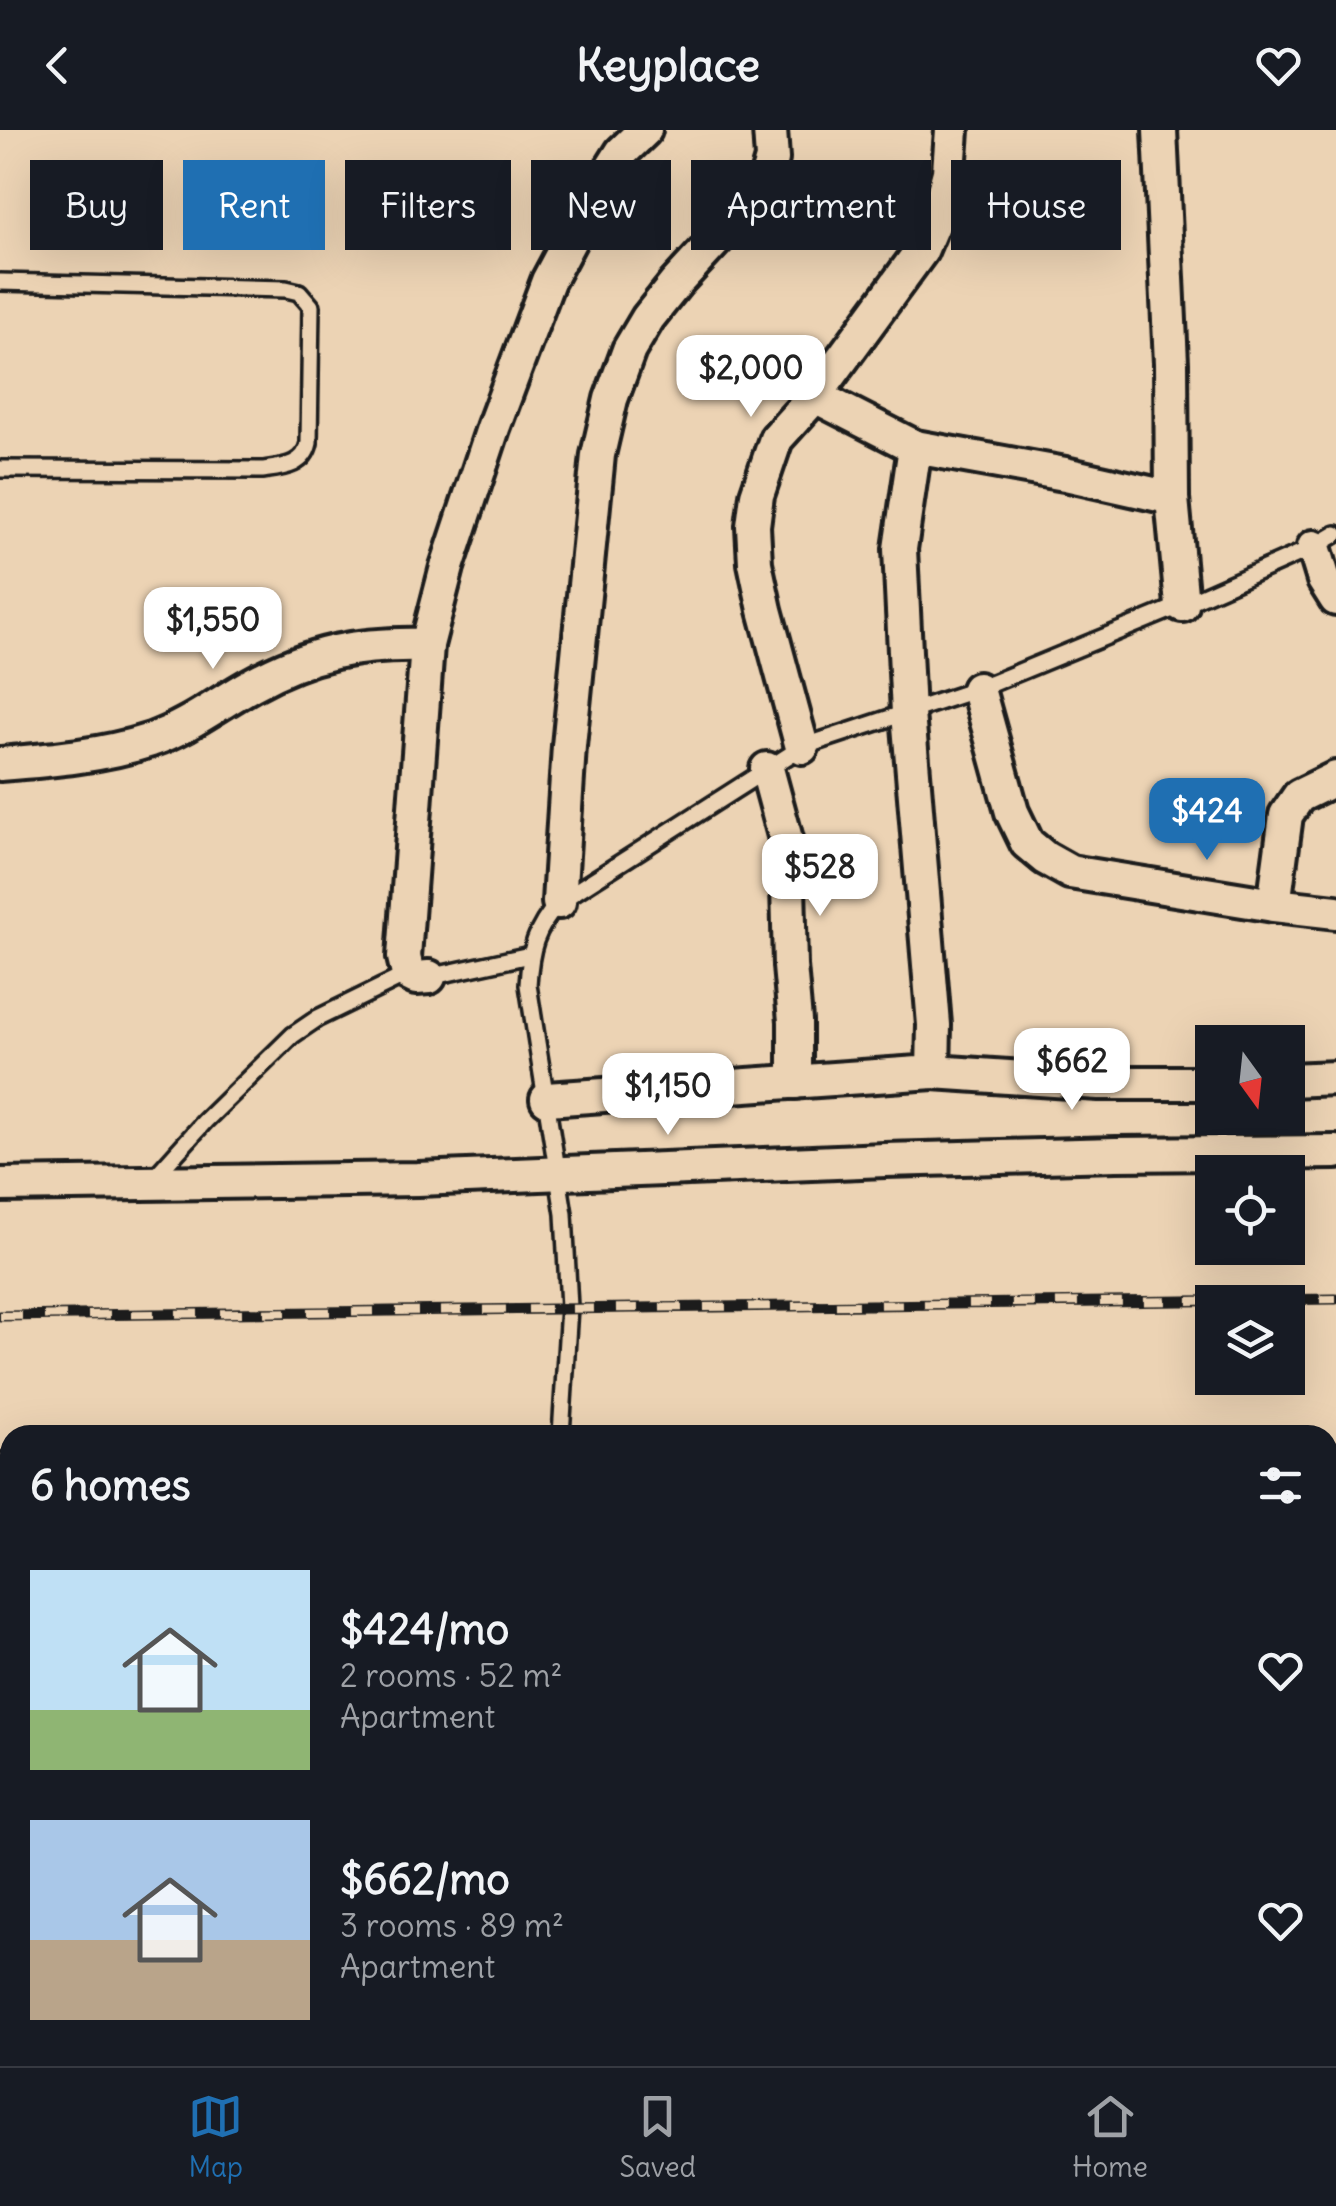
<!DOCTYPE html>
<meta charset="utf-8">
<style>
:root{--surface:#171b24;--page:#242831;--text:#f1f3f6;--muted:#9ea1a6;--line:#363941;--accent:#1f6fb2}
body{margin:0;font-family:Delius,sans-serif;background:var(--page);color:var(--text);height:100vh;display:flex;flex-direction:column;font-size:38px;white-space:nowrap}
*{box-sizing:border-box;margin:0}
p{font-size:32px;color:var(--muted)}
.icon{flex:none;width:55px;height:55px;fill:none;stroke:currentColor;stroke-width:2;stroke-linecap:round;stroke-linejoin:round}
.map{position:relative;flex:1;overflow:hidden}
.side{position:absolute;left:0px;top:1295px;width:1338px;height:642px;display:flex;flex-direction:column;background:var(--surface);border-radius:30px 30px 0 0;box-shadow:0 10px 40px #0002}
.side>*{flex:none}
.top-card{position:absolute;left:30px;top:30px;width:1278px;height:90px;display:flex;gap:20px}
.needle{width:65px;rotate:165deg}
.buttons{position:absolute;left:1195px;top:895px;display:grid;gap:20px}
.buttons a{display:grid;place-items:center;width:110px;height:110px;border-radius:0px;background:var(--surface);box-shadow:0 10px 40px #0002;font-size:50px}
.price{position:absolute;translate:-50% -85px;padding:0 22px;border-radius:20px;background:#fff;color:#222;font-size:32px;line-height:65px;filter:drop-shadow(0 2px 5px #0008)}
.price::after{content:'';position:absolute;left:50%;top:60px;width:30px;height:22px;margin-left:-15px;background:inherit;clip-path:polygon(0 0,100% 0,50% 100%)}
.price.active{background:var(--accent);color:#fff}
ul{padding:0;list-style:none}
li{display:flex;align-items:center;gap:30px;height:250px;padding:0 30px}
li span{display:grid;place-items:center;flex:none;width:280px;height:200px;border-radius:0px;color:#555}
li>.icon{margin-inline-start:auto}
span .icon{width:120px;height:120px;fill:#fffc;stroke-width:1}
li b{font-size:42px}
h2{display:flex;justify-content:space-between;align-items:center;height:120px;padding:0 30px;font-size:42px}
.pill{padding:0 35px;border-radius:0px;background:var(--surface);box-shadow:0 10px 40px #0002;font-size:35px;line-height:90px}
.pill.active{background:var(--accent);color:#fff}
header{display:flex;justify-content:space-between;align-items:center;height:130px;padding:0 30px;background:var(--surface);font-size:45px;font-weight:700}
.tab-bar{display:flex;justify-content:space-around;align-items:center;height:140px;border-top:2px solid var(--line);background:var(--surface);font-size:28px;color:var(--muted)}
.tab-bar a{display:grid;justify-items:center;gap:5px}
.tab-bar .active{color:var(--accent)}
.map>svg:first-child{display:block}
.lines{fill:none;stroke-linecap:round;stroke-linejoin:round}
.service-casing{stroke:#1c1c1c;stroke-width:22}
.minor-casing{stroke:#1c1c1c;stroke-width:40}
.service{stroke:#ecd3b4;stroke-width:15}
.minor{stroke:#ecd3b4;stroke-width:32}
.rail-casing{stroke:#1c1c1c;stroke-width:11}
.rail{stroke:#ecd3b4;stroke-width:8;stroke-dasharray:22;stroke-linecap:butt}
</style>
<header><svg class="icon" aria-label="back" viewBox="0 0 24 24"><path d="M15 5l-7 7 7 7"/></svg>Keyplace<svg class="icon" aria-label="heart" viewBox="0 0 24 24"><path d="M12 20l-8-8c-3-5 5-10 8-4 3-6 11-1 8 4z"/></svg></header>
<div class="map">
<svg width="1336" height="1936" viewBox="0 0 1336 1936">
<rect width="100%" height="100%" fill="#ecd3b4"/>
<filter id="ink" filterUnits="userSpaceOnUse"><feTurbulence type="fractalNoise" baseFrequency=".01" numOctaves="2"/><feDisplacementMap in="SourceGraphic" scale="20" xChannelSelector="R" yChannelSelector="G"/><feConvolveMatrix kernelMatrix="1 2 1 2 8 2 1 2 1" color-interpolation-filters="sRGB"/></filter>
<g filter="url(#ink)">
<g class="lines">
<g class="service-casing">
<g id="service">
<path d="M0,152L286,159L299,162L311,176L309,313C304,336 283,337 262,340L0,339"/>
<polyline points="429,847 530,825"/>
<polyline points="153,1049 205,991 293,905 318,888 408,844"/>
<path d="M561,1305L569,1177L564,1084L528,855C530,819 535,800 559,772L802,617L978,559L1182,475L1314,417L1336,404"/>
</g>
</g>
<g class="minor-casing">
<g id="minor">
<polyline points="1160,0 1171,233 1172,368 1182,475"/>
<polyline points="815,266 915,317 1065,344 1172,368"/>
<polyline points="1314,417 1324,450 1336,469"/>
<polyline points="978,559 1012,682 1027,713 1045,728 1070,742 1274,775 1336,782"/>
<polyline points="802,617 765,480 755,433 753,396 757,365 776,309 815,266 921,121 940,76 949,42 952,0"/>
<path d="M0,634C50,630 102,626 151,610C188,597 217,574 251,555C310,522 359,513 427,515"/>
<polyline points="767,639 787,713 790,836 795,891 795,952"/>
<polyline points="559,772 569,616 598,325 611,269 629,220 648,188 676,153 763,59 772,29 770,0"/>
<polyline points="1274,775 1286,685 1299,666 1336,648"/>
<polyline points="429,847 416,848 408,844 404,827 427,515 447,437 493,298 548,151 588,76 622,22 645,0"/>
<polyline points="933,942 1099,953 1212,953"/>
<polyline points="1288,950 1336,948"/>
<polyline points="547,969 933,942 934,895 908,583 900,419 915,317"/>
<polyline points="0,1055 418,1049 885,1030 1116,1024 1336,1022"/>
<polyline points="0,1340 10,1340"/>
<polyline points="1328,1356 1336,1356"/>
<polyline points="0,1393 10,1437"/>
<polyline points="0,1751 10,1758"/>
<polyline points="0,1853 10,1855"/>
<polyline points="429,1928 440,1928"/>
<polyline points="498,1928 507,1931 555,1936"/>
<polyline points="25,1936 26,1928"/>
<polyline points="1230,1936 1230,1928"/>
</g>
</g>
<use href="#service" class="service"/>
<use href="#minor" class="minor"/>
<g class="rail-casing">
<polyline id="rail" points="0,1186 1336,1169"/>
</g>
<use href="#rail" class="rail"/>
</g>
</g>
</svg>
<div class="buttons">
<a><svg class="needle" viewBox="-14 -14 28 28"><path d="M0-13l5 13h-10z" fill="#e53935"/><path d="M0 13l5-13h-10z" fill="#9ea1a6"/></svg></a>
<a><svg class="icon" aria-label="locate" viewBox="0 0 24 24"><circle cx="12" cy="12" r="6"/><path d="M12 2v4M12 18v4M2 12h4M18 12h4"/></svg></a>
<a><svg class="icon" aria-label="layers" viewBox="0 0 24 24"><path d="M12 4l9 5-9 5-9-5zM3 14l9 5 9-5"/></svg></a>
</div>
<b class="price" style="left:751px;top:290px">$2,000</b>
<b class="price" style="left:213px;top:542px">$1,550</b>
<b class="price active" style="left:1207px;top:733px">$424</b>
<b class="price" style="left:820px;top:789px">$528</b>
<b class="price" style="left:1072px;top:983px">$662</b>
<b class="price" style="left:668px;top:1008px">$1,150</b>
<div class="top-card">
<a class="pill">Buy</a>
<a class="pill active">Rent</a>
<a class="pill">Filters</a>
<a class="pill">New</a>
<a class="pill">Apartment</a>
<a class="pill">House</a>
</div>
<section class="side">
<h2>6 homes<svg class="icon" aria-label="filters" viewBox="0 0 24 24"><path d="M4 7h16M4 17h16"/><circle cx="9" cy="7" r="2"/><circle cx="15" cy="17" r="2"/></svg></h2>
<ul>
<li><span style="background:linear-gradient(#bfe0f5 70%,#8fb573 0)"><svg class="icon" aria-label="home" viewBox="0 0 24 24"><path d="M3 11l9-7 9 7M6 9v11h12V9"/></svg></span><div><b>$424/mo</b><p>2 rooms · 52 m²</p><p>Apartment</p></div><svg class="icon" aria-label="heart" viewBox="0 0 24 24"><path d="M12 20l-8-8c-3-5 5-10 8-4 3-6 11-1 8 4z"/></svg></li>
<li><span style="background:linear-gradient(#a9c7e8 60%,#b9a48a 0)"><svg class="icon" aria-label="home" viewBox="0 0 24 24"><path d="M3 11l9-7 9 7M6 9v11h12V9"/></svg></span><div><b>$662/mo</b><p>3 rooms · 89 m²</p><p>Apartment</p></div><svg class="icon" aria-label="heart" viewBox="0 0 24 24"><path d="M12 20l-8-8c-3-5 5-10 8-4 3-6 11-1 8 4z"/></svg></li>
</ul>
</section>
</div>
<nav class="tab-bar">
<a class="active"><svg class="icon" aria-label="map" viewBox="0 0 24 24"><path d="M3 6l6-2 6 2 6-2v14l-6 2-6-2-6 2zM9 4v14M15 6v14"/></svg>Map</a>
<a><svg class="icon" aria-label="saved" viewBox="0 0 24 24"><path d="M7 4h10v16l-5-4-5 4z"/></svg>Saved</a>
<a><svg class="icon" aria-label="home" viewBox="0 0 24 24"><path d="M3 11l9-7 9 7M6 9v11h12V9"/></svg>Home</a>
</nav>
